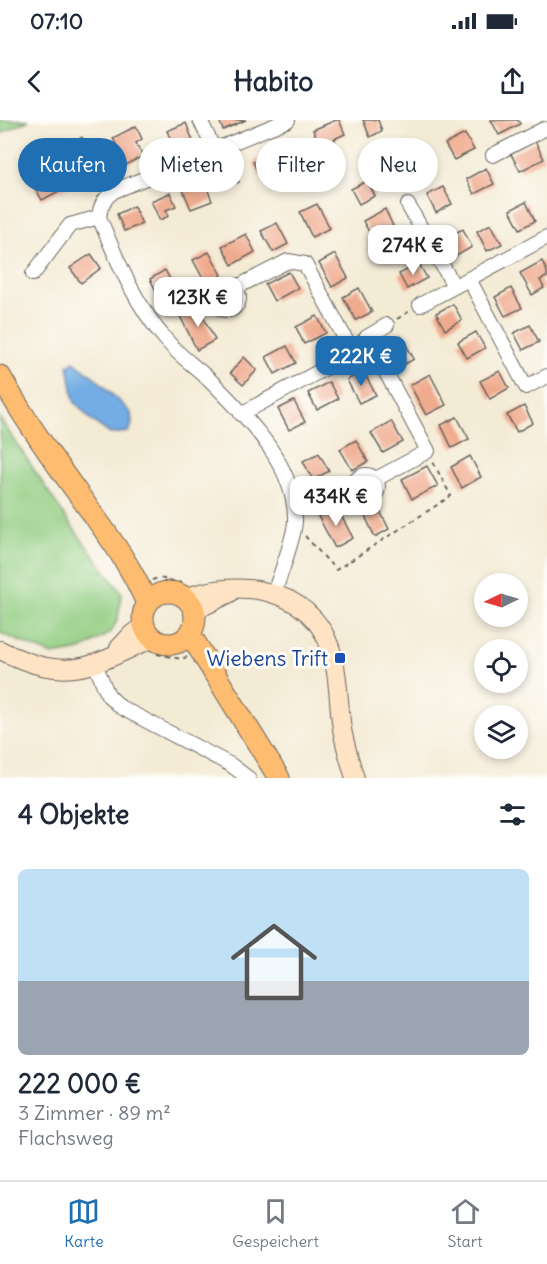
<!DOCTYPE html>
<html lang="de">
<meta charset="utf-8">
<style>
:root{--surface:#fff;--page:#f2f2f3;--text:#1f2937;--muted:#747a83;--line:#e0e1e3;--accent:#1f6fb2}
body{margin:0;font-family:Delius,sans-serif;background:var(--page);color:var(--text);height:100vh;display:flex;flex-direction:column;font-size:22px;white-space:nowrap}
*{box-sizing:border-box;margin:0}
p{font-size:20px;color:var(--muted)}
.icon{flex:none;width:33px;height:33px;fill:none;stroke:currentColor;stroke-width:2;stroke-linecap:round;stroke-linejoin:round}
.map{position:relative;height:658px;overflow:hidden}
.sheet{display:flex;flex-direction:column;background:var(--surface);flex:1}
.sheet>*{flex:none}
.top-card{position:absolute;left:18px;top:18px;width:512px;height:54px;display:flex;gap:12px}
.needle{width:39px;rotate:265deg}
.tools{position:absolute;left:474px;top:453px;display:grid;gap:12px}
.tools a{display:grid;place-items:center;width:54px;height:54px;border-radius:50%;background:var(--surface);box-shadow:0 3px 9px #0003;font-size:30px}
.price{position:absolute;translate:-50% -51px;padding:0 14px;border-radius:12px;background:#fff;color:#222;font-size:20px;line-height:39px;filter:drop-shadow(0 2px 3px #0008)}
.price::after{content:'';position:absolute;left:50%;top:36px;width:18px;height:14px;margin-left:-9px;background:inherit;clip-path:polygon(0 0,100% 0,50% 100%)}
.price.current{background:var(--accent);color:#fff}
ul{padding:0;list-style:none}
li{display:grid;align-content:center;gap:12px;height:318px;padding:0 18px}
li+li{border-top:2px solid var(--line)}
li span{display:grid;place-items:center;height:186px;border-radius:9px;color:#555}
li>.icon{margin-inline-start:auto}
span .icon{width:108px;height:108px;fill:#fffc;stroke-width:1}
li b{font-size:26px}
h2{display:flex;justify-content:space-between;align-items:center;height:72px;padding:0 18px;font-size:26px}
.chip{padding:0 21px;border-radius:27px;background:var(--surface);box-shadow:0 3px 9px #0003;font-size:21px;line-height:54px}
.chip.current{background:var(--accent);color:#fff}
.status{display:flex;justify-content:space-between;align-items:center;height:42px;padding:0 30px;background:var(--surface);direction:ltr}
.status svg{height:16px;fill:currentColor}
header{display:flex;justify-content:space-between;align-items:center;height:78px;padding:0 18px;background:var(--surface);font-size:27px;font-weight:800}
.dock{display:flex;justify-content:space-around;align-items:center;height:84px;border-top:2px solid var(--line);background:var(--surface);font-size:16px;color:var(--muted)}
.dock a{display:grid;justify-items:center;gap:3px}
.dock .current{color:var(--accent)}
.map>svg:first-child{display:block}
.green{fill:#93ce83;stroke:#587550;stroke-width:1.5}
.water{fill:#73ade4;stroke:#486480;stroke-width:1.5}
.building{fill:#f0aa8e}
.lines{fill:none;stroke-linecap:round;stroke-linejoin:round}
.street-casing{stroke:#68645d;stroke-width:16}
.secondary-casing{stroke:#68645d;stroke-width:20}
.primary-casing{stroke:#68645d;stroke-width:23}
.path{stroke:#68645d;stroke-width:2;stroke-dasharray:4.5 4.5;stroke-linecap:butt}
.street{stroke:#fff;stroke-width:14}
.secondary{stroke:#fee4c5;stroke-width:18}
.primary{stroke:#fdbc6f;stroke-width:21}
.transit-dot{fill:#1a4fb4;stroke:#fdfcf7;stroke-width:2}
.labels{text-anchor:middle;dominant-baseline:central;stroke-width:6;stroke-linejoin:round;paint-order:stroke}
.transit-label{font-size:21px;fill:#164399;stroke:#fdfcf7;text-anchor:end}
</style>
<div class="status"><b>07:10</b><svg viewBox="0 0 49 12"><path d="M0 12V9h3v3zM5 12V6h3v6zM10 12V3h3v9zM15 12V0h3v12zM26 1h20v11H26zM47 4h2v5h-2z"/></svg></div>
<header><svg class="icon" aria-label="back" viewBox="0 0 24 24"><path d="M15 5l-7 7 7 7"/></svg>Habito<svg class="icon" aria-label="share" viewBox="0 0 24 24"><path d="M12 15V3M7 8l5-5 5 5M5 13v7h14v-7"/></svg></header>
<div class="map">
<svg width="547" height="658" viewBox="0 0 547 658">
<rect width="100%" height="100%" fill="#fdfcf7"/>
<filter id="ink" filterUnits="userSpaceOnUse"><feTurbulence type="fractalNoise" baseFrequency=".0167" numOctaves="2"/><feDisplacementMap in="SourceGraphic" scale="12" xChannelSelector="R" yChannelSelector="G"/><feConvolveMatrix kernelMatrix="1 2 1 2 8 2 1 2 1" color-interpolation-filters="sRGB"/></filter>
<filter id="wash" filterUnits="userSpaceOnUse"><feTurbulence type="fractalNoise" baseFrequency=".008" numOctaves="4" result="noise"/><feDisplacementMap in="SourceGraphic" scale="24" xChannelSelector="R" yChannelSelector="G"/><feGaussianBlur stdDeviation="1.35" result="paint"/><feColorMatrix in="noise" values="0 0 0 0 0 0 0 0 0 0 0 0 0 0 0 0 0 1.4 0 .05"/><feComposite in="paint" operator="in"/></filter>
<g filter="url(#wash)">
<rect width="100%" height="100%" fill="#f4ebd5"/>
<g class="green">
<polygon points="0,0 29,0 0,14"/>
<polygon points="0,298 67,400 122,473 118,498 111,512 81,530 52,535 0,513"/>
</g>
<polygon class="water" points="74,241 97,259 131,293 132,304 129,312 110,314 91,300 74,281 68,245"/>
<g id="blocks">
<g class="building">
<polygon points="219,0 246,0 223,10"/>
<polygon points="336,0 339,0 345,14 334,19 337,27 324,33 313,10"/>
<polygon points="363,0 378,0 382,11 370,17"/>
<polygon points="491,0 518,0 520,4 499,15"/>
<polygon points="186,3 193,21 175,29 167,11"/>
<polygon points="136,6 142,19 136,23 143,36 126,45 113,18"/>
<polygon points="465,14 474,30 454,40 445,24"/>
<polygon points="301,19 309,36 290,44 282,27"/>
<polygon points="81,21 97,51 42,80 26,51 40,44 48,59 75,45 67,29"/>
<polygon points="535,21 544,39 520,51 511,34"/>
<polygon points="268,35 274,50 260,57 253,42"/>
<polygon points="419,35 428,52 408,63 399,45"/>
<polygon points="232,47 239,62 221,69 215,55"/>
<polygon points="486,48 494,64 474,74 466,59"/>
<polygon points="367,61 375,76 359,84 351,69"/>
<polygon points="205,63 212,81 191,89 182,68 191,64 192,68"/>
<polygon points="443,67 452,84 436,93 427,75"/>
<polygon points="170,73 176,86 166,90 169,96 160,100 151,81"/>
<polygon points="526,82 535,101 520,109 510,90"/>
<polygon points="317,84 330,108 312,117 300,92"/>
<polygon points="134,86 142,104 124,111 117,94"/>
<polygon points="385,89 393,106 372,117 363,101"/>
<polygon points="277,103 288,124 273,132 261,111"/>
<polygon points="491,104 502,124 487,131 477,111"/>
<polygon points="463,109 472,127 453,138 443,119"/>
<polygon points="246,114 255,132 232,145 222,126"/>
<polygon points="409,114 417,129 399,138 391,123"/>
<polygon points="209,132 222,155 206,164 193,140"/>
<polygon points="91,134 101,148 81,163 70,148"/>
<polygon points="335,134 348,158 332,167 319,143"/>
<polygon points="542,141 547,152 547,157 540,160 544,168 532,175 520,153"/>
<polygon points="419,144 427,158 407,169 399,154"/>
<polygon points="165,150 178,174 162,182 150,159"/>
<polygon points="289,152 298,168 274,181 265,164"/>
<polygon points="359,168 372,192 356,200 343,177"/>
<polygon points="511,168 522,188 505,196 495,177"/>
<polygon points="453,184 462,200 445,210 436,193"/>
<polygon points="198,186 215,220 197,230 180,196"/>
<polygon points="317,196 326,213 304,224 296,207"/>
<polygon points="530,205 539,222 523,230 514,213"/>
<polygon points="476,212 485,228 467,238 458,222"/>
<polygon points="401,216 414,239 398,248 385,224"/>
<polygon points="287,226 296,243 275,254 266,237"/>
<polygon points="244,237 257,250 243,265 230,253"/>
<polygon points="363,251 376,275 359,283 347,260"/>
<polygon points="500,251 509,268 490,279 480,261"/>
<polygon points="430,254 446,285 426,295 410,265"/>
<polygon points="329,262 338,279 317,290 308,273"/>
<polygon points="294,281 305,302 289,310 278,289"/>
<polygon points="524,286 533,303 517,312 507,295"/>
<polygon points="457,297 469,319 452,328 441,305"/>
<polygon points="391,301 403,322 383,333 371,313"/>
<polygon points="356,320 368,342 352,350 340,329"/>
<polygon points="319,333 329,351 313,360 303,341"/>
<polygon points="470,336 481,357 462,368 451,347"/>
<polygon points="427,346 438,366 412,379 402,359"/>
<polygon points="336,386 353,418 335,428 318,396"/>
<polygon points="379,389 389,409 375,417 365,396"/>
</g>
</g>
</g>
<g filter="url(#ink)">
<use href="#blocks" fill-opacity="0" stroke="#68645d" stroke-width="1.5"/>
<g class="lines">
<g class="street-casing">
<g id="street">
<polyline points="200,0 215,31"/>
<polyline points="493,35 544,9"/>
<polyline points="408,85 454,166"/>
<polyline points="33,154 70,105 99,97"/>
<polyline points="469,159 526,267 547,256"/>
<circle cx="227" cy="178" r="12"/>
<polyline points="235,168 288,141 305,144 353,233"/>
<polyline points="420,185 547,117"/>
<polyline points="367,217 428,331 376,359"/>
<polyline points="241,294 353,233 367,217 387,205"/>
<circle cx="366" cy="367" r="12"/>
<path d="M274,473C280,456 294,418 295,402C297,348 250,300 214,264C199,249 180,237 167,221C135,185 117,140 99,97C100,85 105,78 114,71L288,0"/>
<polyline points="95,544 108,575 120,587 231,645 248,658"/>
</g>
</g>
<g class="secondary-casing">
<g id="secondary">
<path d="M185,478C237,458 309,467 330,527C339,553 338,582 342,609C345,626 350,642 355,658"/>
<polyline points="194,491 230,473"/>
<polyline points="119,528 131,515 144,505"/>
<path d="M0,530C30,545 60,555 93,544C114,538 132,526 153,519"/>
</g>
</g>
<g class="primary-casing">
<g id="primary">
<path d="M0,256C23,297 51,337 79,375C104,410 131,444 147,484"/>
<circle cx="169" cy="498" r="26"/>
<polyline points="190,514 279,658"/>
</g>
</g>
<g class="path">
<polyline points="31,44 85,16"/>
<polyline points="397,199 410,191"/>
<polyline points="305,416 336,450 451,376 433,342"/>
<polyline points="152,460 159,458 182,463"/>
<polyline points="157,534 181,539 187,537"/>
</g>
<use href="#street" class="street"/>
<use href="#secondary" class="secondary"/>
<use href="#primary" class="primary"/>
</g>
</g>
<rect class="transit-dot" x="334" y="532" width="12" height="12" rx="3"/>
<g class="labels">
<g class="transit-label">
<text x="328" y="538">Wiebens Trift</text>
</g>
</g>
</svg>
<div class="tools">
<a><svg class="needle" viewBox="-14 -14 28 28"><path d="M0-13l5 13h-10z" fill="#e53935"/><path d="M0 13l5-13h-10z" fill="#747a83"/></svg></a>
<a><svg class="icon" aria-label="locate" viewBox="0 0 24 24"><circle cx="12" cy="12" r="6"/><path d="M12 2v4M12 18v4M2 12h4M18 12h4"/></svg></a>
<a><svg class="icon" aria-label="layers" viewBox="0 0 24 24"><path d="M12 4l9 5-9 5-9-5zM3 14l9 5 9-5"/></svg></a>
</div>
<b class="price" style="left:413px;top:156px">274K €</b>
<b class="price" style="left:198px;top:208px">123K €</b>
<b class="price current" style="left:361px;top:267px">222K €</b>
<b class="price" style="left:336px;top:407px">434K €</b>
<div class="top-card">
<a class="chip current">Kaufen</a>
<a class="chip">Mieten</a>
<a class="chip">Filter</a>
<a class="chip">Neu</a>
</div>
</div>
<section class="sheet">
<h2>4 Objekte<svg class="icon" aria-label="filters" viewBox="0 0 24 24"><path d="M4 7h16M4 17h16"/><circle cx="9" cy="7" r="2"/><circle cx="15" cy="17" r="2"/></svg></h2>
<ul>
<li><span style="background:linear-gradient(#bfe0f5 60%,#9aa5b1 0)"><svg class="icon" aria-label="home" viewBox="0 0 24 24"><path d="M3 11l9-7 9 7M6 9v11h12V9"/></svg></span><div><b>222 000 €</b><p>3 Zimmer · 89 m²</p><p>Flachsweg</p></div></li>
</ul>
</section>
<nav class="dock">
<a class="current"><svg class="icon" aria-label="map" viewBox="0 0 24 24"><path d="M3 6l6-2 6 2 6-2v14l-6 2-6-2-6 2zM9 4v14M15 6v14"/></svg>Karte</a>
<a><svg class="icon" aria-label="saved" viewBox="0 0 24 24"><path d="M7 4h10v16l-5-4-5 4z"/></svg>Gespeichert</a>
<a><svg class="icon" aria-label="home" viewBox="0 0 24 24"><path d="M3 11l9-7 9 7M6 9v11h12V9"/></svg>Start</a>
</nav>
